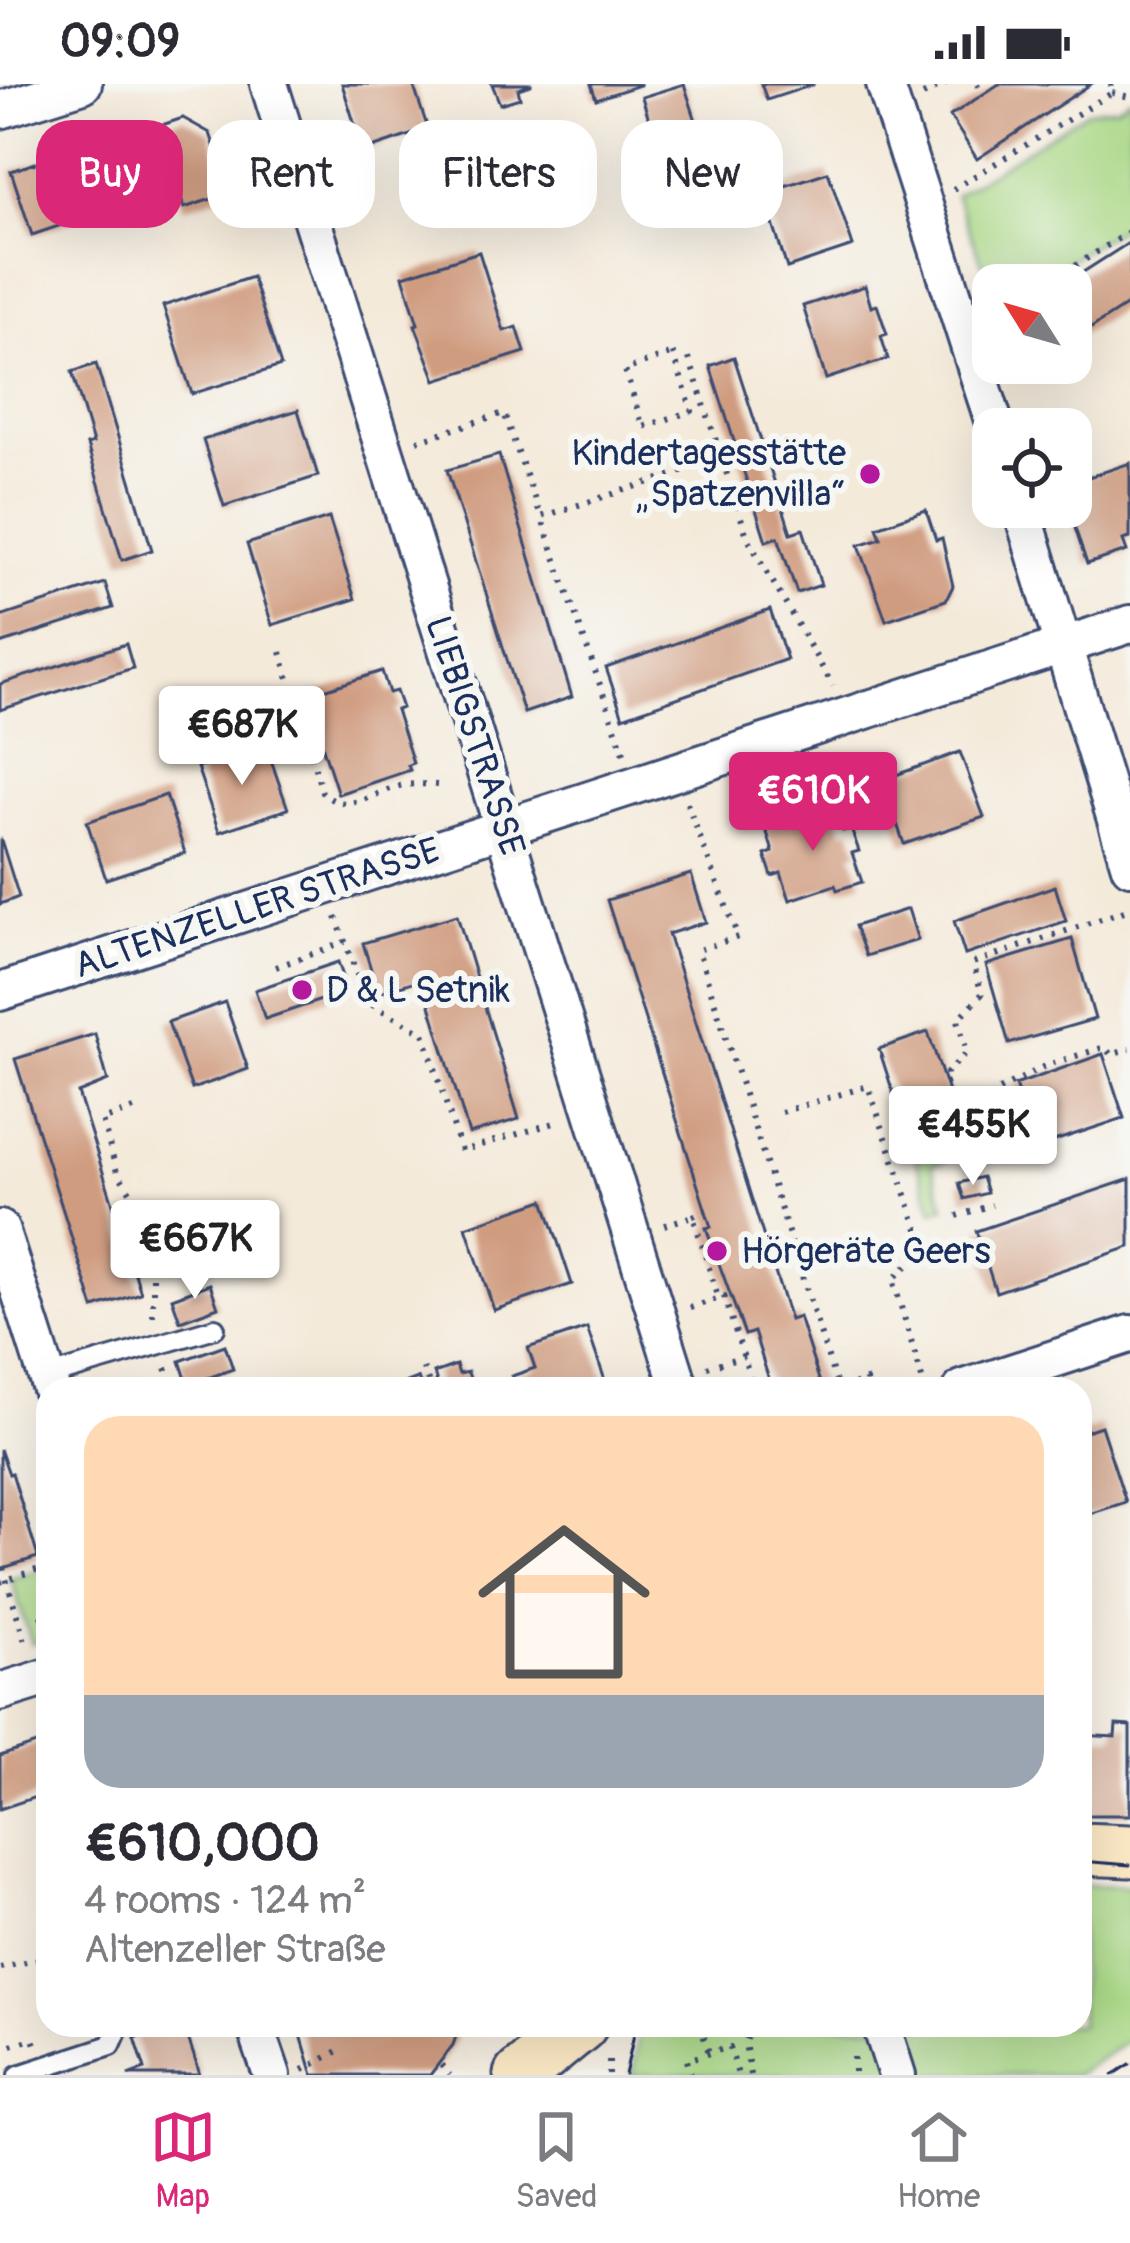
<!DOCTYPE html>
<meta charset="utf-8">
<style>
:root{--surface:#fff;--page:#f2f2f3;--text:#2b2b33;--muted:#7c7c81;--line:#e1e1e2;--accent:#db2777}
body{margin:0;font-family:Pangolin,sans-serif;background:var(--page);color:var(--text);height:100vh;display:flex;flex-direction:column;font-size:45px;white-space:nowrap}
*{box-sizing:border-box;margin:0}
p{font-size:39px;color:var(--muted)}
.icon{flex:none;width:66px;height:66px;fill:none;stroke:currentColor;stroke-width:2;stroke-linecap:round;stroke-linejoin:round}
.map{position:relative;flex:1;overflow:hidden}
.side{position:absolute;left:36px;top:1293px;width:1056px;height:660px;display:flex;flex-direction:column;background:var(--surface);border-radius:36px;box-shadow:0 12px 48px #0002}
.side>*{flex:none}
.guide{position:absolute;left:36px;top:36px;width:1059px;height:108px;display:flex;gap:24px}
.needle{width:78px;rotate:307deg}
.buttons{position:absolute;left:972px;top:180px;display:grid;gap:24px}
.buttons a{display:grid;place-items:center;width:120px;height:120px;border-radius:24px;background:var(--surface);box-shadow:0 12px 48px #0002;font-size:60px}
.price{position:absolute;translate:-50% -102px;padding:0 27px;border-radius:12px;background:#fff;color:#222;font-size:39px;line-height:78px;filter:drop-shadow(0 3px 6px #0008)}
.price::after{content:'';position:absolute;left:50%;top:72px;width:36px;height:27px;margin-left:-18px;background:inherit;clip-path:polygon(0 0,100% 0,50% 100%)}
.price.current{background:var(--accent);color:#fff}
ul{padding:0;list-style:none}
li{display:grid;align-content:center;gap:24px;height:636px;padding:0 48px}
li span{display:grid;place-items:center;height:372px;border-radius:36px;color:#555}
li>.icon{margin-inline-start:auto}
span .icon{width:216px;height:216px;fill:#fffc;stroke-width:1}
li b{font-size:51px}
.pill{padding:0 42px;border-radius:36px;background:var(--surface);box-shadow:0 12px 48px #0002;font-size:42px;line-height:108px}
.pill.current{background:var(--accent);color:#fff}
.status{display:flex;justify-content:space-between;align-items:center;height:84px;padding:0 60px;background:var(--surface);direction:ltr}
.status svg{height:33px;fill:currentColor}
.dock{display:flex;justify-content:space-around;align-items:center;height:168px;border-top:3px solid var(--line);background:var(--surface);font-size:33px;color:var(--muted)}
.dock a{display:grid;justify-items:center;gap:6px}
.dock .current{color:var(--accent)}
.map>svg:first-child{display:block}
.green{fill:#a8d784;stroke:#628371;stroke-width:3}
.building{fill:#d09c80}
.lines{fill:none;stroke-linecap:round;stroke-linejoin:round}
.lane-casing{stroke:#3c4b71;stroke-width:24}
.street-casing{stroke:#3c4b71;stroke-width:42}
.secondary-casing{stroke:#3c4b71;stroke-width:57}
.path{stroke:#3c4b71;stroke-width:6;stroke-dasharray:3 9;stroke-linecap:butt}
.lane{stroke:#fff;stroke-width:18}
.street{stroke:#fff;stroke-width:36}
.secondary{stroke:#fae7c3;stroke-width:51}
.tram{stroke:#1b2f5e;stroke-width:3}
.poi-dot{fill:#b5179e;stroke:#f6f6f2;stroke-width:4.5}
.labels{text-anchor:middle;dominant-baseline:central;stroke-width:12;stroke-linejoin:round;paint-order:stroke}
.poi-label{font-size:36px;fill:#1b2f5e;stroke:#f6f6f2;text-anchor:start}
.street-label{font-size:36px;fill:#1b2f5e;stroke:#f6f6f2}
</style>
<div class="status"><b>09:09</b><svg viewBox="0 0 49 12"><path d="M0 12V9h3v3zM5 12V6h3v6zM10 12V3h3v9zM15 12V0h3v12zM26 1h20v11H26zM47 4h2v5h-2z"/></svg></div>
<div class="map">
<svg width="1130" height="1991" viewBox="0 0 1130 1991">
<rect width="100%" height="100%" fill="#f6f6f2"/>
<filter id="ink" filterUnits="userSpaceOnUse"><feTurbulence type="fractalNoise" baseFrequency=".00833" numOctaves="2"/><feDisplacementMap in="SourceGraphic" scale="24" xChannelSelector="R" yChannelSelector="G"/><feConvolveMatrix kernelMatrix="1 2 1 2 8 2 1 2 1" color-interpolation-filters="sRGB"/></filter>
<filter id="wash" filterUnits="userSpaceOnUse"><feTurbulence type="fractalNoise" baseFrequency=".004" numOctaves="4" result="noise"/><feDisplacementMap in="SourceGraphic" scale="48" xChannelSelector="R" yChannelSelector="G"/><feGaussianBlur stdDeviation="2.7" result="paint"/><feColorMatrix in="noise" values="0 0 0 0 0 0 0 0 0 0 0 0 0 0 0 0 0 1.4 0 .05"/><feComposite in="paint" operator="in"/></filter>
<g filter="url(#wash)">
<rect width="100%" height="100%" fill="#f4eada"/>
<g class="green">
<polygon points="1130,14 1130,138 1029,201 993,201 993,206 955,111 1088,27 1118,23"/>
<polygon points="950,1014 969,1069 932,1081 945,1123 933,1127 900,1030"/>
<polygon points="48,1483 48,1554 32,1560 11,1495"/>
<polygon points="1080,1801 1130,1802 1130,1955 1075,1991 633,1991 638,1954 645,1941 1080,1941"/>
</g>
<g id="blocks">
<g class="building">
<polygon points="342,0 413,0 428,45 363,67"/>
<polygon points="492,0 531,0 531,1 518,5 520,14 500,20"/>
<polygon points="591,0 640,0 640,1 596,15"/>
<polygon points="684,0 698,43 656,57 642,13"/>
<polygon points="761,0 813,0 813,1 767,16"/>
<polygon points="999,0 1091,0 977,75 950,32"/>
<polygon points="183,34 210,49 230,109 184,124 173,90 139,101 123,54"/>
<polygon points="79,65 100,128 32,151 11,87"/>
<polygon points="828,88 853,162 787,184 763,109"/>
<polygon points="1130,158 1130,219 1071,257 1071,201 1063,201"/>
<polygon points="479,168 504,247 517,243 525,268 436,296 415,241 418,240 403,192"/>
<polygon points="252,193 281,282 192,310 163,222"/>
<polygon points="865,202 871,223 877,221 887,250 881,252 888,275 826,295 803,222"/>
<polygon points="734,273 791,449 803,445 821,501 797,509 778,453 766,457 710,282"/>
<polygon points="96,280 152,466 122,476 87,361 93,359 72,288"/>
<polygon points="298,326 318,392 224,422 203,356"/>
<polygon points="499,371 572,613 524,629 447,386"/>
<polygon points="1130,379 1130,454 1123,456 1127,467 1087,480 1068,423 1071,399"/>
<polygon points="926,426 936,456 942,454 953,502 946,516 886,536 859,461 881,454 877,443"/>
<polygon points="329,434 355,515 272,541 247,460"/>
<polygon points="105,499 113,524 0,560 0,533"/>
<polygon points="770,526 787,575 623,633 606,584"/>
<polygon points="126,560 133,584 0,626 0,600"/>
<polygon points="382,587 389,609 396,607 402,624 396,626 413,679 408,681 410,686 338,710 306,612"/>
<polygon points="265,659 288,725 219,748 197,683"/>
<polygon points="960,668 984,733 904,760 882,696"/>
<polygon points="166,711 185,769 106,795 87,738"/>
<polygon points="835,722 843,747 851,745 859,767 852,769 862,798 837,806 835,801 790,816 781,789 772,792 765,771 773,768 766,745"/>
<polygon points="1,756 19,813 0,820 0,757"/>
<polygon points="691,790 706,838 668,850 790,1236 799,1233 822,1305 772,1305 754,1248 745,1251 706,1144 711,1143 607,816"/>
<polygon points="1055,802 1066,837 965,871 954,837"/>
<polygon points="908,825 918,856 866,872 855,842"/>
<polygon points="457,831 519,1035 469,1050 422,895 378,909 363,859"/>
<polygon points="1072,855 1095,935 1009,960 986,881"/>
<polygon points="338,878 348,907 265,935 255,906"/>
<polygon points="225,918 248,985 192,1005 168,938"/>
<polygon points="928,948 950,1014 900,1030 879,965"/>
<polygon points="95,950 108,997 78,1009 141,1209 94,1224 15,975"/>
<polygon points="1103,970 1124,1034 1036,1063 1015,1001"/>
<polygon points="982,1093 987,1109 964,1115 959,1099"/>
<polygon points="1130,1095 1130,1163 996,1208 976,1147"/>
<polygon points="544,1116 572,1200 494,1226 466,1143"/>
<polygon points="210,1200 218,1223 180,1237 172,1214"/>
<polygon points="587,1244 608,1305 516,1305 512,1292 535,1284 528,1264"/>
<polygon points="225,1261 233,1285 188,1301 180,1277"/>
<polygon points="456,1281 459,1290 468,1288 473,1305 389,1305 418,1294 421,1303 437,1298 434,1289"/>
<polygon points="1101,1342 1126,1418 1080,1433 1080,1349"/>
<polygon points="0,1365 9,1390 12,1389 38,1473 0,1485"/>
<polygon points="1116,1641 1130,1642 1130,1731 1080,1731 1080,1651 1115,1653"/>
<polygon points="48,1656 48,1709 0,1725 0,1672"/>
<polygon points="174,1941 184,1941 200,1991 128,1991 145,1985 135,1954"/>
<polygon points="298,1941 460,1941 453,1961 430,1991 313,1991"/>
</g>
</g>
</g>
<g filter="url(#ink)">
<use href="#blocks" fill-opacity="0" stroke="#3c4b71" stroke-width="3"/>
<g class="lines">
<g class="lane-casing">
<g id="lane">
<polyline points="47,1293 215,1244"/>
<polyline points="19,1991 111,1961 120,1941"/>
</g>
</g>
<g class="street-casing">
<g id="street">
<polyline points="269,0 680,1305"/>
<polyline points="885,0 996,345"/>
<polyline points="0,26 83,0"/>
<polyline points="1021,423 1130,782"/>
<polyline points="0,908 1130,540"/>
<polyline points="0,1145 51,1305"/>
<polyline points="962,1305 1130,1250"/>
<polyline points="0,1608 48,1593"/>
<polyline points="255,1941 272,1991"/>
<polyline points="881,1941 897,1991"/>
</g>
</g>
<g class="secondary-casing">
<g id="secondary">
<polyline points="1080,1765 1130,1767"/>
<polyline points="520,1991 581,1941"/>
</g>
</g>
<g class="path">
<polyline points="977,0 983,10"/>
<polyline points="1112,9 1130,13"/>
<polyline points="923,11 946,0"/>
<polyline points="953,105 1112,9 1111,0"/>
<polyline points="1045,201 1130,147"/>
<polygon points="673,269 692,327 643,343 625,286"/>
<polyline points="689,274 748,455 833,602"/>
<polyline points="417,357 504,329 541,433"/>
<path d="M281,568L322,708C346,732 371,710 396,703C409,699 423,700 437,701"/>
<polyline points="308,662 321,658"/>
<polyline points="624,669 541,433 722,375"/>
<polyline points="687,719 738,853 698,866 838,1305"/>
<polyline points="336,833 367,918 424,949 461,1067 561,1037"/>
<polyline points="276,883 345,858"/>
<polyline points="945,999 949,998 947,989 967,968 958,936 982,910 973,879 1130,825"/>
<polyline points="999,1006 1047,981 1105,963 1111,971 1130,965"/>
<polyline points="134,1025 102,1036 117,1088 153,1141 153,1236"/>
<polyline points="781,1028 868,1002 925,1165 893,1195 925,1305"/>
<polyline points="693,1132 706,1127"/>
<polyline points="957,1132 992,1121"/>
<polyline points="664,1141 693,1132 718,1213"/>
<polyline points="724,1212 754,1305"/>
<polyline points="690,1224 732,1210"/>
<polyline points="707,1283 744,1272"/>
<polyline points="166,1284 176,1305"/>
<polyline points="423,1284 429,1300"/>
<polyline points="843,1305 866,1296 867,1305"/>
<polyline points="3,1484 27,1564"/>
<polyline points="0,1498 48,1482"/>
<polyline points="40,1535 48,1532"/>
<polyline points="0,1884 48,1873"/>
<polyline points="700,1941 709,1969"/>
<polyline points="0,1964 33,1955 36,1963"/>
<polyline points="854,1973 854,1991"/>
<polyline points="441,1981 450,1991"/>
<polyline points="303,1986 342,1965"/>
<polyline points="609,1991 609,1967"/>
<polyline points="691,1991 687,1976 730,1963 738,1991"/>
<polyline points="750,1991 745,1958 751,1941"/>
</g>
<use href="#lane" class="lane"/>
<use href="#street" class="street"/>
<use href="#secondary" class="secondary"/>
<g class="tram">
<polyline points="1080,1777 1130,1781"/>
<polyline points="625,1991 636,1941"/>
<polyline points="1113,1991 1130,1980"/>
</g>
</g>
</g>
<g class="poi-dot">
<circle cx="870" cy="390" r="12"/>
<circle cx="302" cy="906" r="12"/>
<circle cx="717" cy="1167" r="12"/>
</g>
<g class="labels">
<g class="poi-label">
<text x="846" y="369" text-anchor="end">Kindertagesstätte<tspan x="846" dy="41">„Spatzenvilla“</tspan></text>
<text x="326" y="906">D &amp; L Setnik</text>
<text x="741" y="1167">Hörgeräte Geers</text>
</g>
<g class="street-label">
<text transform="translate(475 652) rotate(72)">LIEBIGSTRASSE</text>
<text transform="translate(257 824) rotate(-18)">ALTENZELLER STRASSE</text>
</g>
</g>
</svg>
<div class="buttons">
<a><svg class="needle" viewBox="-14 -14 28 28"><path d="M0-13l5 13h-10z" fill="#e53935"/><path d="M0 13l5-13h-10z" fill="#7c7c81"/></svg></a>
<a><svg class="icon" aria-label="locate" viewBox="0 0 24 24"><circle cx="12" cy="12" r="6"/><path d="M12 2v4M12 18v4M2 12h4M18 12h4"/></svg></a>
</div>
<b class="price" style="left:242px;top:704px">€687K</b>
<b class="price current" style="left:813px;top:770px">€610K</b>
<b class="price" style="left:973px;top:1104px">€455K</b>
<b class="price" style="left:195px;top:1218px">€667K</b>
<div class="guide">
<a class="pill current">Buy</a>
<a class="pill">Rent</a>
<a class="pill">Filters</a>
<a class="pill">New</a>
</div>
<section class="side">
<ul>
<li><span style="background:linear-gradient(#ffd9b3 75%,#9aa5b1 0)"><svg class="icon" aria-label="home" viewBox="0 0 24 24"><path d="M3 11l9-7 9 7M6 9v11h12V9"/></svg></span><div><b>€610,000</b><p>4 rooms · 124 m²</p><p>Altenzeller Straße</p></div></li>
</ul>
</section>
</div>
<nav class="dock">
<a class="current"><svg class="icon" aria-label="map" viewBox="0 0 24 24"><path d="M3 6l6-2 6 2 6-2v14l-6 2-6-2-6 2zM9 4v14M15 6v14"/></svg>Map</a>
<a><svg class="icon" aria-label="saved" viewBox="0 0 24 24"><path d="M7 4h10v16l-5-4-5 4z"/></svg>Saved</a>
<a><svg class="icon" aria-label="home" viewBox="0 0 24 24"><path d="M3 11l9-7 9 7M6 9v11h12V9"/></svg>Home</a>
</nav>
